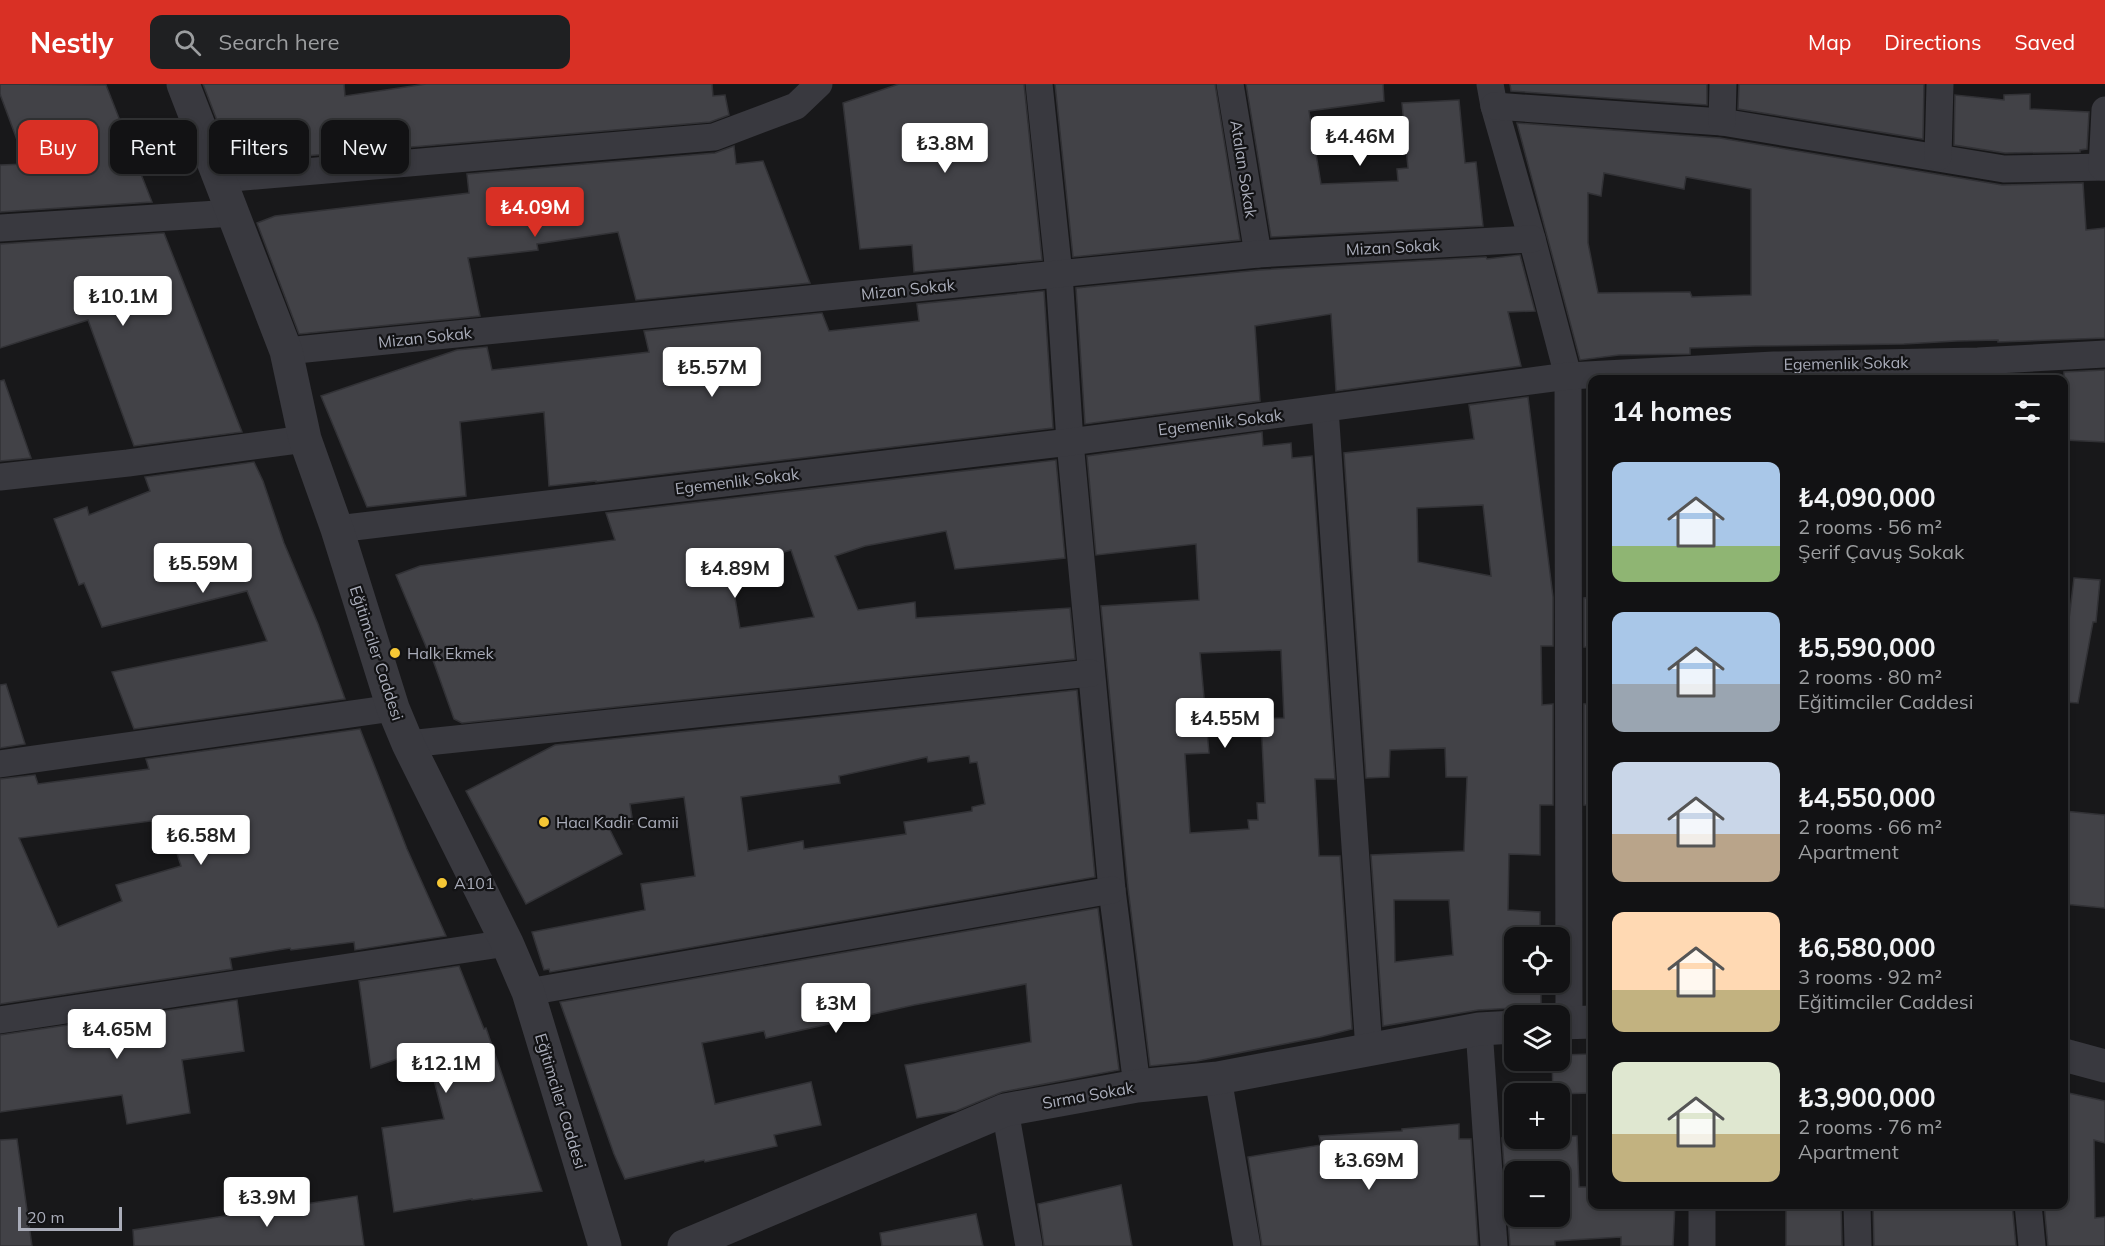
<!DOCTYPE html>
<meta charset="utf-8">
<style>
:root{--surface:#121214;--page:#1f2022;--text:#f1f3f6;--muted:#9c9ea0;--line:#313234;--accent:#d93025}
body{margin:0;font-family:Mulish,sans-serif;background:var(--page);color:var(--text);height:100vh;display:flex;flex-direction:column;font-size:22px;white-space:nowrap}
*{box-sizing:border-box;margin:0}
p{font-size:20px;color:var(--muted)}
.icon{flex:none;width:33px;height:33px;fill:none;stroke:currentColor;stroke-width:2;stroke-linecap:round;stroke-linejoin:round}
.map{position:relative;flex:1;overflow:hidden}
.drawer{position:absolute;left:1588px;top:291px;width:480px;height:834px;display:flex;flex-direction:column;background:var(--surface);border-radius:12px;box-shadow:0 3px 9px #0003,0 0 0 2px var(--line)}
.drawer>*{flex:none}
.banner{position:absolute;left:18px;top:36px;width:570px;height:54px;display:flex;gap:12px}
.controls{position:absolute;left:1504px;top:843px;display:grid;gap:12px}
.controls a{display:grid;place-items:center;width:66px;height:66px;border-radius:12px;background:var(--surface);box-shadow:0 3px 9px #0003,0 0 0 2px var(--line);font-size:30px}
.scale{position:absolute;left:18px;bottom:15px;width:104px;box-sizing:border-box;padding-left:6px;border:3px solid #aaadba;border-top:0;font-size:16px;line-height:21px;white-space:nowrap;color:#aaadba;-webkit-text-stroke:4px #131315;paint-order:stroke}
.price{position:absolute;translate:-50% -51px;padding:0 14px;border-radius:6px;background:#fff;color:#222;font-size:20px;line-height:39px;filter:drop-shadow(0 2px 3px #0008)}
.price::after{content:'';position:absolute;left:50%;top:36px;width:18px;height:14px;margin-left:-9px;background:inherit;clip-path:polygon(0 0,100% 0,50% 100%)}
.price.selected{background:var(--accent);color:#fff}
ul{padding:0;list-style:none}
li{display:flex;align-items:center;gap:18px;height:150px;padding:0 24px}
li span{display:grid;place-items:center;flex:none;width:168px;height:120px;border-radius:12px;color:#555}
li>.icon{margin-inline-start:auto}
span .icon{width:72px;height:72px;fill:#fffc;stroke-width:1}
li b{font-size:26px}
h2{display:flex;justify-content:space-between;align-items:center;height:72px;padding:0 24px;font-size:26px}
.pill{padding:0 21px;border-radius:12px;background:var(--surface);box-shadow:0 3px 9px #0003,0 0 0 2px var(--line);font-size:21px;line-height:54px}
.pill.selected{background:var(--accent);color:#fff}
header{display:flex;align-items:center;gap:36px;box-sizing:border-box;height:84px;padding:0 30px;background:var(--accent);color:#fff}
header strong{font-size:28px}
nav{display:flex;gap:33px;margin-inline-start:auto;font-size:21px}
.search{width:420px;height:54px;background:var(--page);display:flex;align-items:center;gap:15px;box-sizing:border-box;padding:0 21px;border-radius:12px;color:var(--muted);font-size:22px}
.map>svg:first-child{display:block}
.building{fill:#424247;stroke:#323236;stroke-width:1.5;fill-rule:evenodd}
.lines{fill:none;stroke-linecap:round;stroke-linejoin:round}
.minor{stroke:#39393f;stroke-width:27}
.tertiary{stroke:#39393f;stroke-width:33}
.poi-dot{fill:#f5c735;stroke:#131315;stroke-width:2}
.labels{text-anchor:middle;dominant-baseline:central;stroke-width:4.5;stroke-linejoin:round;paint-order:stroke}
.street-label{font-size:16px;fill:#aaadba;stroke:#131315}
.poi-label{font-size:16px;fill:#aaadba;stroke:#131315;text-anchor:start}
</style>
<header>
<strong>Nestly</strong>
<div class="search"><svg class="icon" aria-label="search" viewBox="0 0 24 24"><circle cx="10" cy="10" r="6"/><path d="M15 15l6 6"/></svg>Search here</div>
<nav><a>Map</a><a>Directions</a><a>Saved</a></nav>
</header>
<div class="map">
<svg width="2105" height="1162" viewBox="0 0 2105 1162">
<rect width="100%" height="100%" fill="#18181a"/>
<g class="building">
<polygon points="0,0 106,1 152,118 0,128 0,81 26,80 0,10"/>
<polygon points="203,0 344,0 345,12 426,0 712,0 713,12 725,11 729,31 710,38 233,78"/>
<polygon points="899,0 1024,0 1042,176 914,188 912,161 860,165 843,19"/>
<polygon points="1055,0 1215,0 1240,156 1073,173"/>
<polygon points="1246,0 1383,0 1384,17 1309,27 1321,100 1398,97 1397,85 1408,84 1402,19 1459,16 1465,79 1476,78 1483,142 1271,153"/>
<polygon points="1510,0 1707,0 1707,21 1511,7"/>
<polygon points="1739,0 1924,0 1923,55 1738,25"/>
<polygon points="2030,10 2030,25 2089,28 2087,65 2080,66 2080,68 2005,69 1954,61 1955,11 2004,16 2004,11"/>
<path d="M1517,39L1720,54L2002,101L2083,99L2086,146L2105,144V254L1998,258V256L1956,257L1904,260L1755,262L1690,264V270L1619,271L1580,276ZM1604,89L1684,105L1686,93L1751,105V211L1692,213L1690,208L1598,209L1588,159V109L1601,112Z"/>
<polygon points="734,62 736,80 763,77 810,199 636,216 618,148 537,160 538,166 468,174 480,232 299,250 257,139 275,132 469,109 467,90 715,69"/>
<polygon points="164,149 242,348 134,362 88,236 0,264 0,160"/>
<polygon points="1520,171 1535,227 1508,228 1521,282 1336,307 1331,230 1255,242 1260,317 1085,340 1076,204 1259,186 1486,173 1487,175"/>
<polygon points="1044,207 1053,344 596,398 596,397 549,402 544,328 460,338 466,412 367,423 321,312 457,266 487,263 492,286 649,268 644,247 822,229 829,247 919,237 917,220"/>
<polygon points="2105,286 2105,358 2064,356 2064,288"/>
<polygon points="4,296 31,374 0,377 0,297"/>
<path d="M1528,313L1553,513V562H1541L1542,621L1553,620V721H1540V771L1509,770L1508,826L1540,828V854H1515V898H1541V928L1527,929L1523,926L1514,924L1478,926L1383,942L1371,771L1464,767L1467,693H1446L1445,664L1390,666L1389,693L1366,694L1344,369L1474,355L1469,321ZM1483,421L1491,492L1418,478L1417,424ZM1394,816H1449L1453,871L1395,878Z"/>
<path d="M1262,348L1263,362L1291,359L1292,374L1312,372L1335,695H1315L1319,772H1340L1352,945L1320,953L1197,977L1150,982L1128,804L1101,522L1199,516L1196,460L1096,471L1087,372ZM1281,566L1284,634L1261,635L1265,719H1257L1258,736H1248L1249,745L1190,749L1185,670L1209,669L1200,569Z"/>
<path d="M1056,376L1065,474L955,485L946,447L865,462L835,472L858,526L915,518L916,534L1070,524L1075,575L462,639L454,635L429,565H427L396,491L420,482L615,456L606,429ZM791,466L814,533L740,544L730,484Z"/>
<polygon points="254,378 263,397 284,459 318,540 345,615 134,645 112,588 267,557 247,507 102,543 84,499 79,501 54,435 87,423 89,431 150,407 145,393"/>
<polygon points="2074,494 2100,496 2096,538 2093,538 2078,619 2064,618 2064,551 2067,535 2069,535"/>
<polygon points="1593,513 1593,563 1584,563 1584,514"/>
<polygon points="6,600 25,660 0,664 0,601"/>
<path d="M1077,606L1095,793L550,888L549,885L544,886L532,848L645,826L641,800L695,792L684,713L630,720L633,740L608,742L622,770L526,820L466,707L555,661ZM969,672L970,679L977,678L985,720L972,723V727L904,738L906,750L804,765L803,757L748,767L741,713L840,699L839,692L927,673L928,678Z"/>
<rect x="1584" y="620" width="9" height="101"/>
<path d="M360,645L407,765L446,852L355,866L354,858L291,866L290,864L230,874L232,885L0,920V695L35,691L38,700L149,685L146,675ZM166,735L181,782L116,801L122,817L58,843L19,754Z"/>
<polygon points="2064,727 2105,731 2105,824 2064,820"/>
<polygon points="1098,824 1119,986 1002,1008 956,1027 917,1034 905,981 1031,958 1026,900 914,921 766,954 764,947 702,959 715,1020 811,998 821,1041 774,1051 777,1062 705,1078 704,1076 625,1095 614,1070 560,918"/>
<polygon points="459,882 484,945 486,944 542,1107 472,1116 472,1115 394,1128 382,1044 444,1035 426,965 371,984 359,897"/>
<polygon points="237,916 244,967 182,976 190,1029 127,1040 122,1011 0,1028 0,951"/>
<polygon points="1593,970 1593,1009 1553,1010 1552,976 1560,976 1560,971"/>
<polygon points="2064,1008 2105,1017 2105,1059 2094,1056 2095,1134 2105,1133 2105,1162 2048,1162 2044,1120 2064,1120"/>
<polygon points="1459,1040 1459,1055 1471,1055 1478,1162 1262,1162 1248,1073 1321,1061 1319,1052 1402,1047 1402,1045"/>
<path d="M1560,1052H1577L1579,1103H1593V1120H1675L1673,1162H1621V1153L1555,1157V1162H1510L1502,1054H1560ZM1515,1088H1560V1132H1515Z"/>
<polygon points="17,1055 32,1162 0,1162 0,1056"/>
<polygon points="1121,1101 1132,1162 1044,1162 1038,1120"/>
<polygon points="357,1112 364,1162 134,1162 133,1146"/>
<polygon points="1786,1120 1841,1120 1842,1162 1786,1162"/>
<polygon points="1873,1120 2012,1120 2016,1162 1874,1162"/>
<polygon points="976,1130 983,1162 882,1162 880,1149"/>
</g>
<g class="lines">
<g class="minor">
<polyline points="1039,0 1059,190 1070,358 1112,806 1137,1002"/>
<polyline points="1230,0 1258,170"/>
<polyline points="1490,0 1494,22 1532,155 1568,292 1569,939"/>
<polyline points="1494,22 1722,38 2004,85 2105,83"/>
<polyline points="1722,38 1723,0"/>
<polyline points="1938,73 1940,0"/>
<polyline points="2102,83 2105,26"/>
<polyline points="221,95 714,53 796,22 819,0"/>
<polyline points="0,144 233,129"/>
<polyline points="286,267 1258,170 1532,155"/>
<polyline points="1325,325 1369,966"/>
<polyline points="0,393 128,379 305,355"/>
<polyline points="337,445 1070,358 1568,292 1774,281 1978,277 2105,270"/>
<polyline points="408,660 1091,589"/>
<polyline points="0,680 393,624"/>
<polyline points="528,908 1112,806"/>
<polyline points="0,936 507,859"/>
<polyline points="1479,945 1494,1162"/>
<polyline points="1218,994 1247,1162"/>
<polyline points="1005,1026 1029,1162"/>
<polyline points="1702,1120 1702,1162"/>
<polyline points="1857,1120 1858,1162"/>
<polyline points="2028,1120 2032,1162"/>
</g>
<g class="tertiary">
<polyline points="183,0 286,267 305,355 337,445 393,624 408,660 507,859 528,908 605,1162"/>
<polyline points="1560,939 1593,938"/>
<polyline points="2064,971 2105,982"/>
<polyline points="684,1162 1005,1026 1137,1002 1218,994 1479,945 1515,943"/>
</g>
</g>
<g class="poi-dot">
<circle cx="395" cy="569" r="6"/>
<circle cx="544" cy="738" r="6"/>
<circle cx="442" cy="799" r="6"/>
</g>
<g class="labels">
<g class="street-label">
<text transform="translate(1244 85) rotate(81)">Atalan Sokak</text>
<text transform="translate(1393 163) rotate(-3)">Mizan Sokak</text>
<text transform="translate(908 205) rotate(-6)">Mizan Sokak</text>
<text transform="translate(425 253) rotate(-6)">Mizan Sokak</text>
<text transform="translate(1846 279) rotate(-1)">Egemenlik Sokak</text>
<text transform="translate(1220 338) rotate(-7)">Egemenlik Sokak</text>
<text transform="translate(737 397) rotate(-7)">Egemenlik Sokak</text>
<text transform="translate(377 569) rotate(72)">Eğitimciler Caddesi</text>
<text transform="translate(1088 1011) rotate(-10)">Sırma Sokak</text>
<text transform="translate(561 1017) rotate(73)">Eğitimciler Caddesi</text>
</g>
<g class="poi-label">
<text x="407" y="569">Halk Ekmek</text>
<text x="556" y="738">Hacı Kadir Camii</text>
<text x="454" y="799">A101</text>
</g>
</g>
</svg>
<div class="controls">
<a><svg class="icon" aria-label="locate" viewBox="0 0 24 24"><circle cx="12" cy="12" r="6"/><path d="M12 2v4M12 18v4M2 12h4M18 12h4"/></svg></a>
<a><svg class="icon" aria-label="layers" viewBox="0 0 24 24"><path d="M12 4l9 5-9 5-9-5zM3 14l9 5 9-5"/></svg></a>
<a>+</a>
<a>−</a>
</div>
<div class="scale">20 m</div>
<b class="price" style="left:1360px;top:83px">₺4.46M</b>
<b class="price" style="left:945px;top:90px">₺3.8M</b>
<b class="price selected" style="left:535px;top:154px">₺4.09M</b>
<b class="price" style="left:123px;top:243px">₺10.1M</b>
<b class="price" style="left:712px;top:314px">₺5.57M</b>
<b class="price" style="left:203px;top:510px">₺5.59M</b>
<b class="price" style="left:735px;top:515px">₺4.89M</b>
<b class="price" style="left:1225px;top:665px">₺4.55M</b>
<b class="price" style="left:201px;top:782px">₺6.58M</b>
<b class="price" style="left:836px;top:950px">₺3M</b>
<b class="price" style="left:117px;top:976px">₺4.65M</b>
<b class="price" style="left:446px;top:1010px">₺12.1M</b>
<b class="price" style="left:1369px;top:1107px">₺3.69M</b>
<b class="price" style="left:267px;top:1144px">₺3.9M</b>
<div class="banner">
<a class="pill selected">Buy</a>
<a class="pill">Rent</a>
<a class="pill">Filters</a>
<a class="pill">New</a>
</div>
<section class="drawer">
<h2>14 homes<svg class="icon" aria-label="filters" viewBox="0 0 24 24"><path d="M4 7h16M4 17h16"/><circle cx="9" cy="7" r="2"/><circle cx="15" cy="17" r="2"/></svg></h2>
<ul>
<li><span style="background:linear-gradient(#a9c7e8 70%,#8fb573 0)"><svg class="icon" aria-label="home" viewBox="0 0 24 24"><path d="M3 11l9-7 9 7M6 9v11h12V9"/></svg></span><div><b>₺4,090,000</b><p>2 rooms · 56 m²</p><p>Şerif Çavuş Sokak</p></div></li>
<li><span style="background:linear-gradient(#a9c7e8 60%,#9aa5b1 0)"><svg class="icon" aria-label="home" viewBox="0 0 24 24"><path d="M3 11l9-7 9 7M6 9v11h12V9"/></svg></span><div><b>₺5,590,000</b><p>2 rooms · 80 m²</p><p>Eğitimciler Caddesi</p></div></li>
<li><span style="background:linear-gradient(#c9d6e8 60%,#b9a48a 0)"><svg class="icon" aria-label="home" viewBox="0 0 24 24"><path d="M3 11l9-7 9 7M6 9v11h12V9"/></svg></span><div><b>₺4,550,000</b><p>2 rooms · 66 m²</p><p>Apartment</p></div></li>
<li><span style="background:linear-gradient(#ffd9b3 65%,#c2b280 0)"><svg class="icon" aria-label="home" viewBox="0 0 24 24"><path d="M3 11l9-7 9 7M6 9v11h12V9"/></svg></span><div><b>₺6,580,000</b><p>3 rooms · 92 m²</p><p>Eğitimciler Caddesi</p></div></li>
<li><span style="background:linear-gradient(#dfe7d0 60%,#c2b280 0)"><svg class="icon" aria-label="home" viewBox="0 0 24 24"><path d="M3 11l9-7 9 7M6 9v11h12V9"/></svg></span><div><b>₺3,900,000</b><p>2 rooms · 76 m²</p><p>Apartment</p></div></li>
</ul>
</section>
</div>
